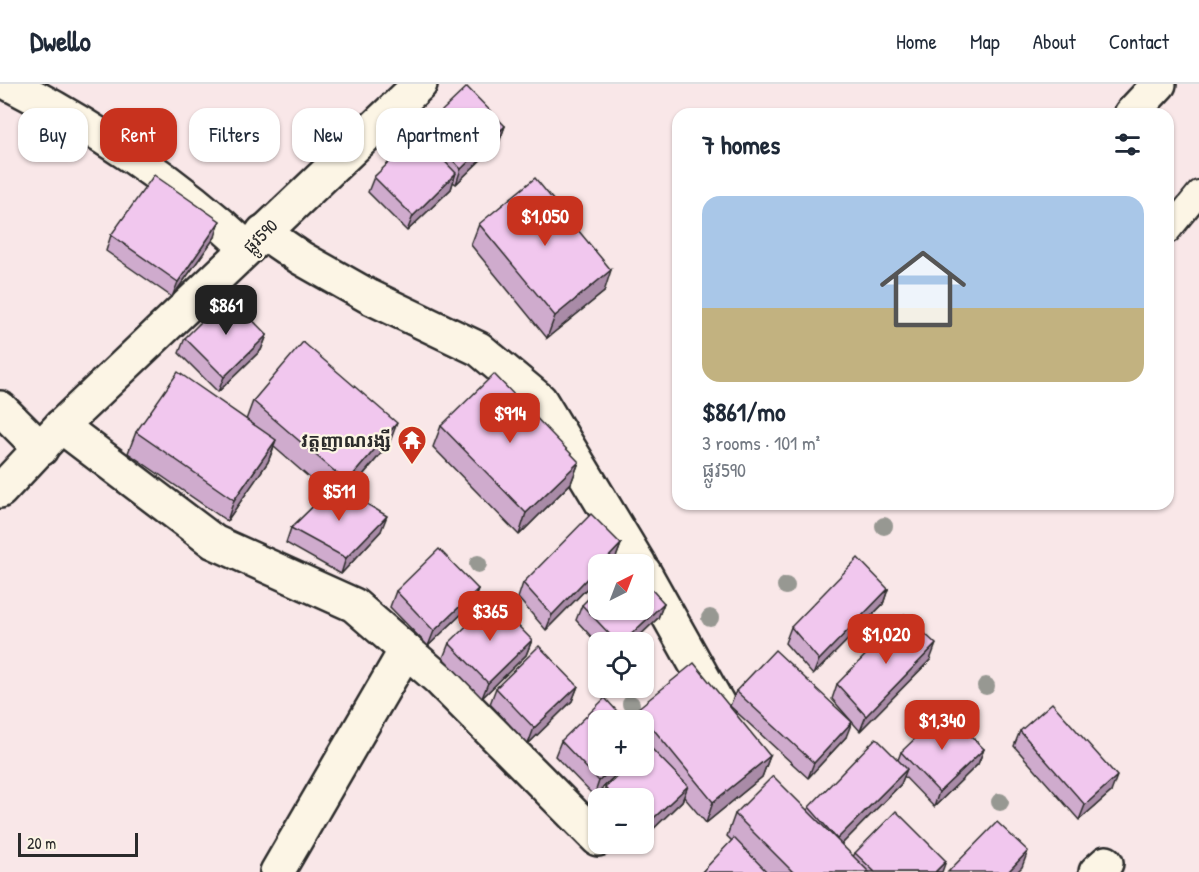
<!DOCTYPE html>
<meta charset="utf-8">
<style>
:root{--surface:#fff;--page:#f2f2f3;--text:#1f2937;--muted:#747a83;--line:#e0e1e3;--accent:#c8321e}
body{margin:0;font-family:"Patrick Hand","Noto Sans Khmer",sans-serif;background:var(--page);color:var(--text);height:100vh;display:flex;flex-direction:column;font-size:22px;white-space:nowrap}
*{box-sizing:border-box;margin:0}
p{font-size:20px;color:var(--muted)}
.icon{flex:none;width:33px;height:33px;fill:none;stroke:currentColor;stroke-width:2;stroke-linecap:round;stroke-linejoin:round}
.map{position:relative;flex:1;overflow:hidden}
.sheet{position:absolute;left:672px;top:24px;width:502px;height:402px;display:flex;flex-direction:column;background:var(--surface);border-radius:18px;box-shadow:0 2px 4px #0004}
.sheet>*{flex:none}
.top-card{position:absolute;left:18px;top:24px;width:564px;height:54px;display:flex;gap:12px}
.needle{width:39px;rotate:42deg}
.controls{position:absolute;left:588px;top:470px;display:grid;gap:12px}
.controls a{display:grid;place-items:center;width:66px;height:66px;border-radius:12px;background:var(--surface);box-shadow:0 2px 4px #0004;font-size:30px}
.scale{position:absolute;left:18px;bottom:15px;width:120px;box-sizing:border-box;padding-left:6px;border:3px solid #2b2b2b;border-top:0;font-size:16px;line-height:21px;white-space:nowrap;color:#2b2b2b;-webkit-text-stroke:4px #fcf5e5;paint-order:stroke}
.price{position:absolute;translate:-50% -51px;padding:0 14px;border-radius:12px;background:var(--accent);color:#fff;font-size:20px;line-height:39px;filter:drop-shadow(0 2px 3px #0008)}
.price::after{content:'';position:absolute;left:50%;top:36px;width:18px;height:14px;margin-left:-9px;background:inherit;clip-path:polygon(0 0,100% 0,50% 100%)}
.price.on{background:#222;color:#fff}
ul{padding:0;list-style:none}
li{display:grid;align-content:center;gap:12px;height:318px;padding:0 30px}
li+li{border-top:2px solid var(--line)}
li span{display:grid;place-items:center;height:186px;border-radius:18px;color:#555}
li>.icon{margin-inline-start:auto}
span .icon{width:108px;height:108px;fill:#fffc;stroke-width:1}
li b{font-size:26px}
h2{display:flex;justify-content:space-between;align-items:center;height:72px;padding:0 30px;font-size:26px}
.chip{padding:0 21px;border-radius:18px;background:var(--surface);box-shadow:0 2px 4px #0004;font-size:21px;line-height:54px}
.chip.on{background:var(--accent);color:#fff}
header{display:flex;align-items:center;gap:36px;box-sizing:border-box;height:84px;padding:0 30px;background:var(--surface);border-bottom:2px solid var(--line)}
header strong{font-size:28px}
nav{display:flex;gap:33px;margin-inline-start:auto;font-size:21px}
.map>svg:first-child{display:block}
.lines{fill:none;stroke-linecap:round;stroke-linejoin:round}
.lane-casing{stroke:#2b2b2b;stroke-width:28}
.street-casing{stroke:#2b2b2b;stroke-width:38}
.secondary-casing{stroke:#2b2b2b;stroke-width:38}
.lane{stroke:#fcf5e5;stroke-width:24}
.street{stroke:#fcf5e5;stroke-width:33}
.secondary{stroke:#fcf5e5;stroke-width:33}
.tree{fill:#979892}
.wall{fill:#cfabcd;stroke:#2b2b2b;stroke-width:1.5}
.shaded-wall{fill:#a98ba7;stroke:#2b2b2b;stroke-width:1.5}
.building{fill:#f1c7ee;stroke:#2b2b2b;stroke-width:1.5}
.labels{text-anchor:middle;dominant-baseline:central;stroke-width:4.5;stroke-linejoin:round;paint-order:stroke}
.street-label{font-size:18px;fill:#2b2b2b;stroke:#fcf5e5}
.poi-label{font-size:18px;font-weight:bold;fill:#2b2b2b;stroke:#fcf5e5;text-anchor:end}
</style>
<header>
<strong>Dwello</strong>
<nav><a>Home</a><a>Map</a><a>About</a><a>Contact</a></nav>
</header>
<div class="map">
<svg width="1199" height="788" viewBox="0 0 1199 788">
<rect width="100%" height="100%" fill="#f9e7e8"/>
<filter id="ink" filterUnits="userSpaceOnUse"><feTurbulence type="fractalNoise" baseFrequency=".0167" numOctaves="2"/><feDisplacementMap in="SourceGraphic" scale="12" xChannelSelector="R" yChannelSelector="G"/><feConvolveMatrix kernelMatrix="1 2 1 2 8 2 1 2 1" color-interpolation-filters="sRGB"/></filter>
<g filter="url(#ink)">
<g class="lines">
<g class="lane-casing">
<polyline id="lane" points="1168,147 1199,109"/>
</g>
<g class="street-casing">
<g id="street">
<path d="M10,0C94,43 179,100 247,164"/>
<polyline points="1131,30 1159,0"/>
<polyline points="263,148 301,174 370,213 479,265 540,316 639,480"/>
<polyline points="0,324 41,365"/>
<polyline points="61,342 214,458 354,521 439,595 598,755"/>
<polyline points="644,488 719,622"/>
<polyline points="277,788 406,566"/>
<polyline points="1096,788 1106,779"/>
</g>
</g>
<g class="secondary-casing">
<polyline id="secondary" points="0,407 61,342 420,0"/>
</g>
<use href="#lane" class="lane"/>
<use href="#street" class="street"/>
<use href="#secondary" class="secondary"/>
</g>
<g class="tree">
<circle cx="884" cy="442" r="9"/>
<circle cx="478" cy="480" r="9"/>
<circle cx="786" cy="502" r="9"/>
<circle cx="710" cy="534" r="9"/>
<circle cx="986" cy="602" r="9"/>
<circle cx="631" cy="620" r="9"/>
<circle cx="1000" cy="718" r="9"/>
</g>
<g class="wall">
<polygon points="505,42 499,58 456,100 453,98 451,105 407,147 368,108 374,93 420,53 423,45"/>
<polygon points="479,140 604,208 547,254 471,161"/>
<polygon points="111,151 215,153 172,213 106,167"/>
<polygon points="267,251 261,266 218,308 179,269 185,254"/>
<polygon points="253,317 389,360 348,409 381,447 341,490 286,459 291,444 327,409 274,363 268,378 227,437 128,369 136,348 246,336"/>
<polygon points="441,342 579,378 571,399 519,451 433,363"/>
<polygon points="621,460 615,476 546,546 518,514 523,499"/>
<polygon points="478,505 472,520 428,562 390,523 396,507"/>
<polygon points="888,505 883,520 813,591 785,559 791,543"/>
<polygon points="664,519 658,534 633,558 598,558 598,560 576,536 582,521"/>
<polygon points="532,556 526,571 482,614 443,574 449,559"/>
<polygon points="930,576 860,647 832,615 837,600"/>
<polygon points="578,602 572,617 528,660 490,620 496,604"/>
<polygon points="736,607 846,653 808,694 730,622"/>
<polygon points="637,625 770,672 762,693 706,739 684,713 682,717 644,754 644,714 602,714 605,704 645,666 644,664 644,636 634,636"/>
<polygon points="1020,647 1111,708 1079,736 1014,662"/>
<polygon points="561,657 598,681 626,681 594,712 555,672"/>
<polygon points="984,665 978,680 934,723 904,692 901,700 841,761 853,773 855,769 942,788 702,788 732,757 727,752 735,730 807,727 809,723 898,676 901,668"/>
</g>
<g class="shaded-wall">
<polygon points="505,42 499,58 456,100 461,85"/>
<polygon points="456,89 451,105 407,147 413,132"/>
<polygon points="220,137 215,153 172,213 178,198"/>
<polygon points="611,186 604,208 547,254 555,232"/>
<polygon points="267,251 261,266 218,308 224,293"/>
<polygon points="397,339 389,360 339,419 347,398"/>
<polygon points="276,356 268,378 227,437 234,416"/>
<polygon points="579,378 571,399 519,451 526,429"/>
<polygon points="387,432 381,447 341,490 346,474"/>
<polygon points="621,460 615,476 611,480 602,480"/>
<polygon points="598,483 598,493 546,546 552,531"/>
<polygon points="478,505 472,520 428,562 434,547"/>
<polygon points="888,505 883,520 813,591 819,576"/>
<polygon points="664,519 658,534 633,558 623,558"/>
<polygon points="532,556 526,571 482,614 488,599"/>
<polygon points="936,560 930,576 860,647 866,632"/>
<polygon points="578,602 572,617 528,660 534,644"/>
<polygon points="852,638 846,653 808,694 814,679"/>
<polygon points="984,665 978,680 934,723 939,708"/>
<polygon points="770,672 762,693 706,739 713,718"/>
<polygon points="616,681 626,681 594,712 599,697"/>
<polygon points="907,685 901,700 832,770 837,755"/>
<polygon points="1117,692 1111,708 1079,736 1085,721"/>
<polygon points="688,702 682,717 644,754 644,743"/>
<polygon points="1028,767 1022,783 1017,788 1008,788"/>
<polygon points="946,777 942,788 935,788"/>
</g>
<g class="building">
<polygon points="467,3 505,42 461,85 423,45"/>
<polygon points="418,50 456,89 413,132 374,93"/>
<polygon points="154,91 220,137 178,198 111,151"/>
<polygon points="535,94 611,186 555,232 479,140"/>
<polygon points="228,211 267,251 224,293 185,254"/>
<polygon points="303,258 397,339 347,398 253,317"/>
<polygon points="178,288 276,356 234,416 136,348"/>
<polygon points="494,290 579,378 526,429 441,342"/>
<polygon points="335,401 387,432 346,474 291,444"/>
<polygon points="591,430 621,460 602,480 598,480 598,483 552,531 523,499"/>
<polygon points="439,465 478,505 434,547 396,507"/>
<polygon points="858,474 888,505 819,576 791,543"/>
<polygon points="644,497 664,519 623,558 617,558 582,521 598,505 598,525 644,525"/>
<polygon points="493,516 532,556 488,599 449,559"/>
<polygon points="905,531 936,560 866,632 837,600"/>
<polygon points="539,562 578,602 534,644 496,604"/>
<polygon points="775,566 852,638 814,679 736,607"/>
<polygon points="694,579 770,672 713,718 637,625"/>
<polygon points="605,614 625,636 598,636 598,681 616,681 599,697 561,657"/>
<polygon points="1052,619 1117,692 1085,721 1020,647"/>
<polygon points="945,626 984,665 939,708 901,668"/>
<polygon points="876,654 907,685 837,755 809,723"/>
<polygon points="649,662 688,702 644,743 644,714 615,714 605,704 629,681 644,681 644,667"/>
<polygon points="773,692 869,788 793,788 735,730"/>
<polygon points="896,727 946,777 935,788 875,788 855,769"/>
<polygon points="997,738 1028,767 1008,788 948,788"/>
<polygon points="734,754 767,788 702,788"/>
</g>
</g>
<defs>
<g id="temple-pin" transform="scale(1.5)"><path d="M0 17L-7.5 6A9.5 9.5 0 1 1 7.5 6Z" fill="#c8321e" stroke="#fcf5e5"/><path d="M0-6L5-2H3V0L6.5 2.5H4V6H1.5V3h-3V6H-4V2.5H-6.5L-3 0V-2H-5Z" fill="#fff"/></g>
</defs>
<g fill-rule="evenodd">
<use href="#temple-pin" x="412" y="356"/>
</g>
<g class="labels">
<g class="street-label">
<text transform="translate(260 152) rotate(-44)">ផ្លូវ590</text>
</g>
<g class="poi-label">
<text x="391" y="356">វត្តញាណរង្សី</text>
</g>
</g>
</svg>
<div class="controls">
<a><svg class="needle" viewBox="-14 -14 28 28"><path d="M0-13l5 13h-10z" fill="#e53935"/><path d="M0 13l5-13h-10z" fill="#747a83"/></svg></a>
<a><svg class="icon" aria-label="locate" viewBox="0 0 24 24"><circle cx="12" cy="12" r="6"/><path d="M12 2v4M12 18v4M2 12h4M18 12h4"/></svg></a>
<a>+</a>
<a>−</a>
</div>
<div class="scale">20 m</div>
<b class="price" style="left:545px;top:163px">$1,050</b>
<b class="price on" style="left:226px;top:252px">$861</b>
<b class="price" style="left:510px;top:360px">$914</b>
<b class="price" style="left:339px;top:438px">$511</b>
<b class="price" style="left:490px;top:558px">$365</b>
<b class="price" style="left:886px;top:581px">$1,020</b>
<b class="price" style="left:942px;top:667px">$1,340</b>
<div class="top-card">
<a class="chip">Buy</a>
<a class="chip on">Rent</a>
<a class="chip">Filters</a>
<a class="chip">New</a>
<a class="chip">Apartment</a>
</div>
<section class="sheet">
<h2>7 homes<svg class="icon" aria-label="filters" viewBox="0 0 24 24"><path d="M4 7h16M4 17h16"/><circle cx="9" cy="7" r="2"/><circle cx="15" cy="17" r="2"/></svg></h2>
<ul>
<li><span style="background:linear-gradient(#a9c7e8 60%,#c2b280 0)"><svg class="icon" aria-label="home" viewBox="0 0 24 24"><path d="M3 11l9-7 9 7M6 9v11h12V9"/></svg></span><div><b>$861/mo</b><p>3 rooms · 101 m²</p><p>ផ្លូវ590</p></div></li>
</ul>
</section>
</div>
